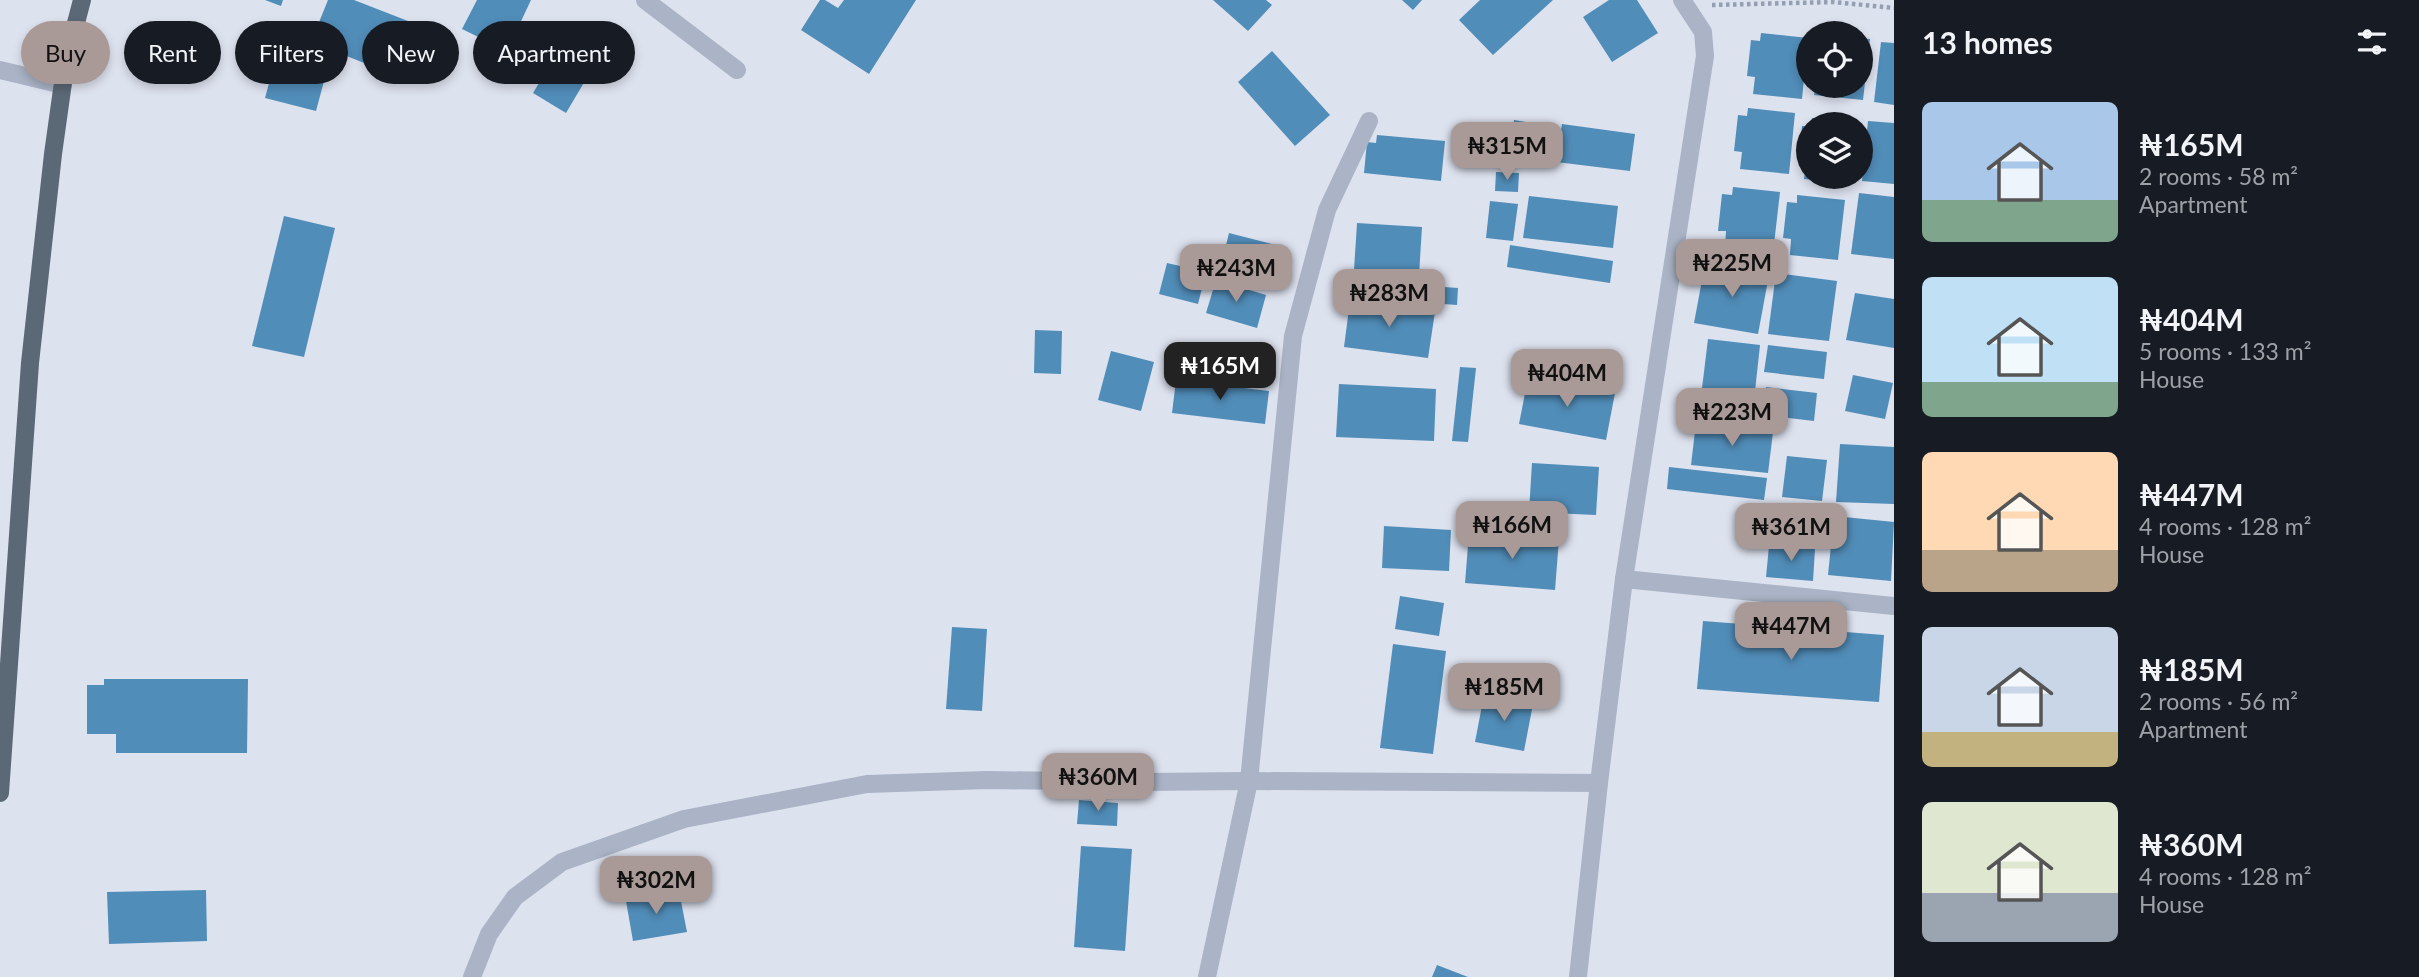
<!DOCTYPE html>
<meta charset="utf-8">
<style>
:root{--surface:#171b24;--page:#20242c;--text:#f1f3f6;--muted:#9ea1a6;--accent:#a99a97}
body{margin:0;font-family:Lato,sans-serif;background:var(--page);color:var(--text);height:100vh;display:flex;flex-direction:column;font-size:26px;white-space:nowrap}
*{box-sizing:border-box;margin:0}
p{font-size:23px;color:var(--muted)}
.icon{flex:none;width:38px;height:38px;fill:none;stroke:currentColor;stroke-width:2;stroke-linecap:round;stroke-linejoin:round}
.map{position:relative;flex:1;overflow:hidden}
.sheet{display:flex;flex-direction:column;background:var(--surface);width:525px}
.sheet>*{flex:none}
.guide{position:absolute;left:21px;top:21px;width:665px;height:63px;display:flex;gap:14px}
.controls{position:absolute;left:1796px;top:21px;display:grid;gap:14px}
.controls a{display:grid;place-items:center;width:77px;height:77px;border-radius:50%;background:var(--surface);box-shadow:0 4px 10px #0003;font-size:35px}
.price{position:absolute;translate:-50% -60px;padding:0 16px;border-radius:14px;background:var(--accent);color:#111;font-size:23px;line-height:46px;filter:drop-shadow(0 2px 4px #0008)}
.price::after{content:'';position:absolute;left:50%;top:42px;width:21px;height:16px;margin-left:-10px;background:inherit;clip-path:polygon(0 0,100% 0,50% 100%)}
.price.current{background:#222;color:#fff}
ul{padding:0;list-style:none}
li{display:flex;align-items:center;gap:21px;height:175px;padding:0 28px}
li span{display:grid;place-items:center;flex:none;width:196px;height:140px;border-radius:10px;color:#555}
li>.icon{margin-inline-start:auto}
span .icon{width:84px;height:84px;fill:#fffc;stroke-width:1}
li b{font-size:30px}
h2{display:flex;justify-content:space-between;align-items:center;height:84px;padding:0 28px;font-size:30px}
.tag{padding:0 24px;border-radius:32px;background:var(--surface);box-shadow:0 4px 10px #0003;font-size:24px;line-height:63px}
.tag.current{background:var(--accent);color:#111}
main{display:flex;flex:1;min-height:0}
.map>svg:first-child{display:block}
.building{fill:#518db9}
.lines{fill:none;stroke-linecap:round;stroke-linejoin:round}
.path{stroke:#94a0b2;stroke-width:4.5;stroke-dasharray:3.5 3.5;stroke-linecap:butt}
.minor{stroke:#aab4c6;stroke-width:18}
.major{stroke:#5b6875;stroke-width:18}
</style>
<main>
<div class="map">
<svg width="1894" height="977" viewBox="0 0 1894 977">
<rect width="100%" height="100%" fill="#dde2ef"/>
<g class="building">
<polygon points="265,0 283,0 281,6"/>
<polygon points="328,0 354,0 408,21 387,72 311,42"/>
<polygon points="477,0 531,0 507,51 462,29"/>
<polygon points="820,0 825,0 838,8 844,0 916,0 869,74 801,30"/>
<polygon points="1213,0 1266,0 1272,5 1248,31"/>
<polygon points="1402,0 1422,0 1413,10"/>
<polygon points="1480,0 1553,0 1493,55 1459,20"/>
<polygon points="1609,0 1637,0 1658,33 1612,62 1583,17"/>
<polygon points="575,23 608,42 566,113 533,93"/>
<polygon points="1761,33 1808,38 1802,99 1753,94 1755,77 1747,76 1751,40 1760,41"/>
<polygon points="1860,38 1870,39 1863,100 1814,95 1816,86 1860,86"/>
<polygon points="1881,42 1894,43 1894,105 1874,102"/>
<polygon points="1272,51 1330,115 1295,146 1238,82"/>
<polygon points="276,57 327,70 316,111 265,98"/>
<polygon points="1748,108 1795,113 1789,174 1740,169 1742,152 1734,151 1738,115 1747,116"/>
<polygon points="1812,118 1848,122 1848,124 1811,124"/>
<polygon points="1514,120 1549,126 1542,165 1507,159"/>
<polygon points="1868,121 1894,123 1894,184 1862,181"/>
<polygon points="1562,124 1635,134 1630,171 1556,162"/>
<polygon points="1802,126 1808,126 1808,163 1798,162"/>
<polygon points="1377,135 1445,141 1441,181 1364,173 1367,142 1376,143"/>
<polygon points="1806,164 1808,177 1854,177 1853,184 1804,179"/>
<polygon points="1496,172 1519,173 1518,192 1495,191"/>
<polygon points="1733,187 1780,192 1773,253 1725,248 1726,231 1718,231 1722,194 1732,195"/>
<polygon points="1859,193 1894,197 1894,259 1851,254"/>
<polygon points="1797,195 1845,200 1838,260 1790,255 1791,239 1783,238 1787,202 1797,203"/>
<polygon points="1529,196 1618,206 1613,248 1523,238"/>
<polygon points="1490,201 1518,204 1513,241 1486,238"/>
<polygon points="284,216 335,228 304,357 252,346"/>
<polygon points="1357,223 1422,227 1419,275 1354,270"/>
<polygon points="1229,233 1288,248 1279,284 1220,270"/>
<polygon points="1510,245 1613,261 1610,283 1507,267"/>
<polygon points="1167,263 1206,272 1198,304 1159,294"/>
<polygon points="1705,264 1769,275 1758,334 1694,323"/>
<polygon points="1776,273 1837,281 1829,341 1768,334"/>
<polygon points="1334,279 1458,288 1457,305 1333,296"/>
<polygon points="1216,280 1266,295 1257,328 1206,313"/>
<polygon points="1855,293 1894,299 1894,348 1846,340"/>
<polygon points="1350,301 1435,312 1428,358 1344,347"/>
<polygon points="1035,330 1062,331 1061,374 1034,373"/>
<polygon points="1708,339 1760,345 1752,419 1699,413"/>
<polygon points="1768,345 1827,352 1824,379 1764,372"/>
<polygon points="1111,351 1154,362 1141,411 1098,400"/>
<polygon points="1460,367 1476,368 1468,442 1452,441"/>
<polygon points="1853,375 1893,383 1885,419 1845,411"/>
<polygon points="1528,378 1615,393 1606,440 1519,424"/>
<polygon points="1176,380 1269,391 1265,424 1172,413"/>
<polygon points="1339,384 1436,389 1434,441 1336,437"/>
<polygon points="1766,387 1817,393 1814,421 1762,415"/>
<polygon points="1696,423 1773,432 1768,473 1691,465"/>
<polygon points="1840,444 1894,447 1894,504 1836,502"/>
<polygon points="1787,456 1827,460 1822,501 1782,497"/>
<polygon points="1532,463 1599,467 1596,515 1529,512"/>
<polygon points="1669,467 1767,478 1764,500 1667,489"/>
<polygon points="1834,516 1894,522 1891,581 1828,575"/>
<polygon points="1384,526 1451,530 1449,571 1382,568"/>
<polygon points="1469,533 1559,539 1555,590 1465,583"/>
<polygon points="1769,546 1815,549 1813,581 1766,577"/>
<polygon points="1400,596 1444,603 1439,636 1395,629"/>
<polygon points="1703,621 1884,635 1879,702 1697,689"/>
<polygon points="952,627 987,629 982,711 946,709"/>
<polygon points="1393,644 1446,651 1433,754 1380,748"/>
<polygon points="104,679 248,679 247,753 116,753 116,734 87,734 87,685 104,685"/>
<polygon points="1484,695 1533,704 1524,751 1475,742"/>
<polygon points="1079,800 1118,803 1117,826 1077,824"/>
<polygon points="1081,846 1132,849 1125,951 1074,947"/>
<polygon points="206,890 207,941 109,944 107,892"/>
<polygon points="679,891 687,932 633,941 626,901"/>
<polygon points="1437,965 1468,977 1432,977"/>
</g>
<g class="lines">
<polyline class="path" points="1712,5 1833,2 1894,8"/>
<g class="minor">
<polyline points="645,0 737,70"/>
<polyline points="0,70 63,85"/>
<polyline points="1624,579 1894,606"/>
<polyline points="472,977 489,934 515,897 562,862 684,819 867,784 987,780 1142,782 1249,781 1599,783"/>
<polyline points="1207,977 1249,781 1293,336 1327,210 1369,121"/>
<polyline points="1578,977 1599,783 1624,579 1705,56 1703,32 1682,0"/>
</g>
<polyline class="major" points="0,793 30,363 53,154 66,61 82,0"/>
</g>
</svg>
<div class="controls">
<a><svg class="icon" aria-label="locate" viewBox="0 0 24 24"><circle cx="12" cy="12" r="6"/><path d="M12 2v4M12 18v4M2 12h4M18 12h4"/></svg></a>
<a><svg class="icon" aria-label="layers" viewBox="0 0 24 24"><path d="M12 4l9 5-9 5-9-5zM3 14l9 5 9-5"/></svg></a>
</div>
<b class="price" style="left:1507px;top:182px">₦315M</b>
<b class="price" style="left:1732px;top:299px">₦225M</b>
<b class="price" style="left:1236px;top:304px">₦243M</b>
<b class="price" style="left:1389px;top:329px">₦283M</b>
<b class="price current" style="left:1220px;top:402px">₦165M</b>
<b class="price" style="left:1567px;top:409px">₦404M</b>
<b class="price" style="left:1732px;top:448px">₦223M</b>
<b class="price" style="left:1512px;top:561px">₦166M</b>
<b class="price" style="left:1791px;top:563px">₦361M</b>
<b class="price" style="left:1791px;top:662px">₦447M</b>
<b class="price" style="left:1504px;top:723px">₦185M</b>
<b class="price" style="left:1098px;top:813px">₦360M</b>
<b class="price" style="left:656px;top:916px">₦302M</b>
<div class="guide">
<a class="tag current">Buy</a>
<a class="tag">Rent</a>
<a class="tag">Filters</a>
<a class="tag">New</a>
<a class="tag">Apartment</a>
</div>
</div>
<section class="sheet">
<h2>13 homes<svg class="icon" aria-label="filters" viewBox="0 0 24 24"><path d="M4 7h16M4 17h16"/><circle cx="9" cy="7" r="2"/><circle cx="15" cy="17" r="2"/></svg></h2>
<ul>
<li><span style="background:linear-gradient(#a9c7e8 70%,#7fa58c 0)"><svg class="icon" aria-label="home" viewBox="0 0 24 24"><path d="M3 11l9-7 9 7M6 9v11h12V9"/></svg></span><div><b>₦165M</b><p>2 rooms · 58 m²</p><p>Apartment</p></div></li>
<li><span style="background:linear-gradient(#bfe0f5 75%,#7fa58c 0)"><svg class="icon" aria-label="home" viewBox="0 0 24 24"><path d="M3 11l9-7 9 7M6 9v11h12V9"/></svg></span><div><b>₦404M</b><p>5 rooms · 133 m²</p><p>House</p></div></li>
<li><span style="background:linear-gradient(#ffd9b3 70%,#b9a48a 0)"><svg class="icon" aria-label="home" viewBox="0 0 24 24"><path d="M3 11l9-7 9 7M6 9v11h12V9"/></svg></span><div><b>₦447M</b><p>4 rooms · 128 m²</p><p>House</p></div></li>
<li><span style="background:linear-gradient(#c9d6e8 75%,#c2b280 0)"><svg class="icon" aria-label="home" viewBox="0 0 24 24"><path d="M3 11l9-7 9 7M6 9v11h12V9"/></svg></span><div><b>₦185M</b><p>2 rooms · 56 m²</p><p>Apartment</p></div></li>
<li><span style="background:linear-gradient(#dfe7d0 65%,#9aa5b1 0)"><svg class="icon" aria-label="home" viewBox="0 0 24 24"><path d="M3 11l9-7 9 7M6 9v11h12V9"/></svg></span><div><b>₦360M</b><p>4 rooms · 128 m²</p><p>House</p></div></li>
</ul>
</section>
</main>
